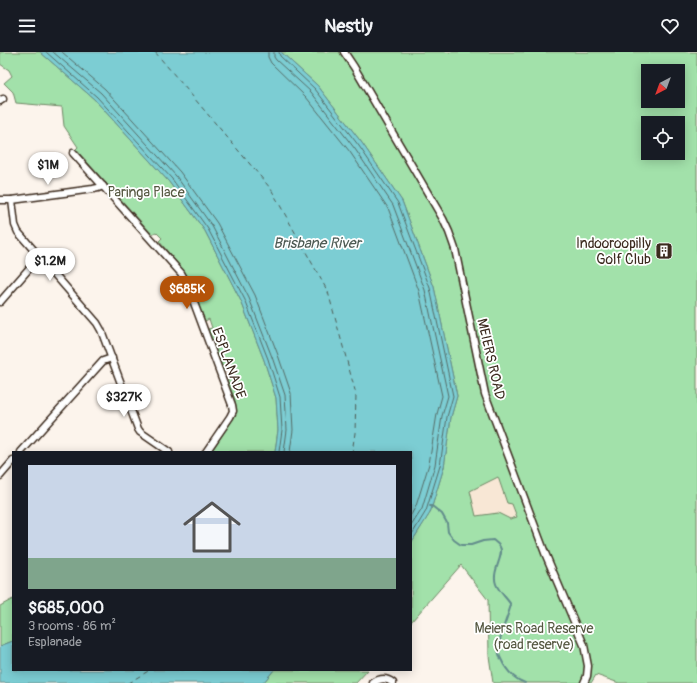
<!DOCTYPE html>
<meta charset="utf-8">
<style>
:root{--surface:#171b24;--page:#242831;--text:#f1f3f6;--muted:#9ea1a6;--accent:#b45309}
body{margin:0;font-family:Pangolin,sans-serif;background:var(--page);color:var(--text);height:100vh;display:flex;flex-direction:column;font-size:15px;white-space:nowrap}
*{box-sizing:border-box;margin:0}
p{font-size:13px;color:var(--muted)}
.icon{flex:none;width:22px;height:22px;fill:none;stroke:currentColor;stroke-width:2;stroke-linecap:round;stroke-linejoin:round}
.map{position:relative;flex:1;overflow:hidden}
.drawer{position:absolute;left:12px;top:399px;width:400px;height:220px;display:flex;flex-direction:column;background:var(--surface);border-radius:0px;box-shadow:0 2px 10px #0003}
.drawer>*{flex:none}
.needle{width:26px;rotate:221deg}
.buttons{position:absolute;left:641px;top:12px;display:grid;gap:8px}
.buttons a{display:grid;place-items:center;width:44px;height:44px;border-radius:0px;background:var(--surface);box-shadow:0 2px 10px #0003;font-size:20px}
.price{position:absolute;translate:-50% -34px;padding:0 9px;border-radius:14px;background:#fff;color:#222;font-size:13px;line-height:26px;filter:drop-shadow(0 1px 2px #0008)}
.price::after{content:'';position:absolute;left:50%;top:24px;width:12px;height:9px;margin-left:-6px;background:inherit;clip-path:polygon(0 0,100% 0,50% 100%)}
.price.active{background:var(--accent);color:#fff}
ul{padding:0;list-style:none}
li{display:grid;align-content:center;gap:8px;height:212px;padding:0 16px}
li span{display:grid;place-items:center;height:124px;border-radius:0px;color:#555}
li>.icon{margin-inline-start:auto}
span .icon{width:72px;height:72px;fill:#fffc;stroke-width:1}
li b{font-size:17px}
header{display:flex;justify-content:space-between;align-items:center;height:52px;padding:0 16px;background:var(--surface);font-size:18px;font-weight:800}
.map>svg:first-child{display:block}
.built{fill:#f8e7d5}
.green{fill:#a2e1aa;stroke:#6e8664;fill-rule:evenodd}
.water{fill:#7ccdd3;stroke:#628c8b}
.lines{fill:none;stroke-linecap:round;stroke-linejoin:round}
.shore{stroke:#556b66;stroke-width:1}
.stream{stroke:#628c8b;stroke-width:2}
.ferry{stroke:#4e5b54;stroke-width:1;stroke-dasharray:5 4;stroke-linecap:butt}
.minor-casing{stroke:#3b2a1e;stroke-width:9}
.minor{stroke:#fff;stroke-width:6}
.labels{text-anchor:middle;dominant-baseline:central;stroke-width:3.5;stroke-linejoin:round;paint-order:stroke}
.park-label{font-size:14px;fill:#555841;stroke:#fff}
.poi-label{font-size:14px;fill:#3b2a1e;stroke:#fff;text-anchor:end}
.street-label{font-size:14px;fill:#3b2a1e;stroke:#fff}
.water-label{font-size:15px;font-style:italic;fill:#4e5b54;stroke:#fff}
</style>
<header><svg class="icon" aria-label="menu" viewBox="0 0 24 24"><path d="M4 6h16M4 12h16M4 18h16"/></svg>Nestly<svg class="icon" aria-label="heart" viewBox="0 0 24 24"><path d="M12 20l-8-8c-3-5 5-10 8-4 3-6 11-1 8 4z"/></svg></header>
<div class="map">
<svg width="697" height="631" viewBox="0 0 697 631">
<rect width="100%" height="100%" fill="#fcf4ec"/>
<filter id="ink" filterUnits="userSpaceOnUse"><feTurbulence type="fractalNoise" baseFrequency=".025" numOctaves="2"/><feDisplacementMap in="SourceGraphic" scale="8" xChannelSelector="R" yChannelSelector="G"/><feConvolveMatrix kernelMatrix="1 2 1 2 8 2 1 2 1" color-interpolation-filters="sRGB"/></filter>
<g filter="url(#ink)">
<polygon class="built" points="498,425 507,450 512,452 517,466 510,467 498,461 476,464 469,439"/>
<g class="green">
<path d="M0,0H40L94,47L169,130L205,179L241,249L264,308L276,346L278,378L275,400H211L235,364C239,352 231,339 227,328L231,326L228,318L224,319L208,277L212,276L209,267L205,269L186,222L178,212L159,189L162,186L156,180L152,182L80,102L76,97L78,95L64,74L62,55L16,51L13,40L4,31L12,24L9,18L0,12Z"/>
<path d="M281,0H697V631H619L596,623L591,631H493L489,604L488,548L461,513L411,570V491L430,461L444,415L451,365L457,344L434,235L402,149L362,91L318,34ZM648,19H678V49H648ZM648,71H678V101H648ZM498,425L507,451L512,452L517,465L510,467L498,461L476,464L470,439Z"/>
<polygon points="13,547 13,589 0,594 0,554"/>
<polygon points="274,618 368,618 356,631 263,631"/>
</g>
<g class="water">
<polygon points="40,0 281,0 318,34 362,91 402,149 434,235 457,344 451,365 444,415 430,461 411,491 411,400 275,400 278,378 276,346 264,308 241,249 205,179 169,130 94,47"/>
<polygon points="13,589 13,618 274,618 263,631 0,631 0,594"/>
</g>
<g class="lines">
<g class="shore">
<polyline points="46,0 97,45 172,127 208,177 245,248 268,307 280,345 282,378 279,400"/>
<polyline points="53,0 101,41 176,124 212,174 249,246 272,305 285,343 287,378 284,400"/>
<polyline points="62,0 105,37 180,120 217,171 255,243 278,303 291,341 293,378 290,400"/>
<polyline points="268,0 268,5 271,11 306,45 350,100 388,156 419,239 442,344 437,362 429,412 416,454 411,463"/>
<polyline points="274,0 274,5 276,8 311,40 355,97 393,153 425,238 448,344 442,364 435,413 422,457 411,474"/>
<polyline points="279,0 280,4 315,37 359,94 398,151 430,236 453,344 447,365 440,414 426,459 411,484"/>
</g>
<path class="stream" d="M430,454H432L442,462L447,471L448,480L454,488L461,493H471L483,489L493,488C495,490 499,492 500,495C505,503 491,519 496,532C499,540 507,546 511,553C507,567 497,588 499,602C500,606 502,609 504,613C509,621 516,628 525,631"/>
<g class="ferry">
<polyline points="155,0 271,137 328,240 356,342 355,381 352,400"/>
<polyline points="128,631 150,618"/>
</g>
<g class="minor-casing">
<g id="minor">
<polyline points="344,0 354,15 443,167 449,180 455,197 485,342 545,501 584,593 588,614 587,624 584,631"/>
<polyline points="0,49 3,47"/>
<polyline points="73,101 181,221 187,232 232,353 233,359 230,365 206,400"/>
<polyline points="0,148 12,148 93,137 98,136 103,134"/>
<polyline points="12,148 15,173 18,180 97,271 101,278 138,377 140,380 169,400"/>
<polyline points="0,250 40,204"/>
<polyline points="21,400 103,309 112,306"/>
<polyline points="0,424 13,409"/>
<path d="M373,631C380,626 387,626 393,631"/>
</g>
</g>
<use href="#minor" class="minor"/>
</g>
</g>
<defs>
<g id="building-square" transform="scale(0.9)"><rect x="-9" y="-9" width="18" height="18" rx="4" fill="#3b2a1e" stroke="#fff"/><path d="M-4-6H4V6H1V3H-1V6H-4ZM-2.5-4.3h1.7v1.8h-1.7ZM.8-4.3h1.7v1.8H.8ZM-2.5-1h1.7V.8h-1.7ZM.8-1h1.7V.8H.8Z" fill="#fff"/></g>
</defs>
<g fill-rule="evenodd">
<use href="#building-square" x="664" y="199"/>
</g>
<g class="labels">
<g class="park-label">
<text x="146" y="140">Paringa Place</text>
<text x="534" y="576">Meiers Road Reserve<tspan x="534" dy="16">(road reserve)</tspan></text>
</g>
<g class="poi-label">
<text x="651" y="191">Indooroopilly<tspan x="651" dy="16">Golf Club</tspan></text>
</g>
<g class="street-label">
<text transform="translate(491 307) rotate(77)">MEIERS ROAD</text>
<text transform="translate(229 311) rotate(70)">ESPLANADE</text>
</g>
<g class="water-label">
<text x="317" y="191">Brisbane River</text>
</g>
</g>
</svg>
<div class="buttons">
<a><svg class="needle" viewBox="-14 -14 28 28"><path d="M0-13l5 13h-10z" fill="#e53935"/><path d="M0 13l5-13h-10z" fill="#9ea1a6"/></svg></a>
<a><svg class="icon" aria-label="locate" viewBox="0 0 24 24"><circle cx="12" cy="12" r="6"/><path d="M12 2v4M12 18v4M2 12h4M18 12h4"/></svg></a>
</div>
<b class="price" style="left:48px;top:134px">$1M</b>
<b class="price" style="left:50px;top:230px">$1.2M</b>
<b class="price active" style="left:187px;top:258px">$685K</b>
<b class="price" style="left:124px;top:366px">$327K</b>
<section class="drawer">
<ul>
<li><span style="background:linear-gradient(#c9d6e8 75%,#7fa58c 0)"><svg class="icon" aria-label="home" viewBox="0 0 24 24"><path d="M3 11l9-7 9 7M6 9v11h12V9"/></svg></span><div><b>$685,000</b><p>3 rooms · 86 m²</p><p>Esplanade</p></div></li>
</ul>
</section>
</div>
